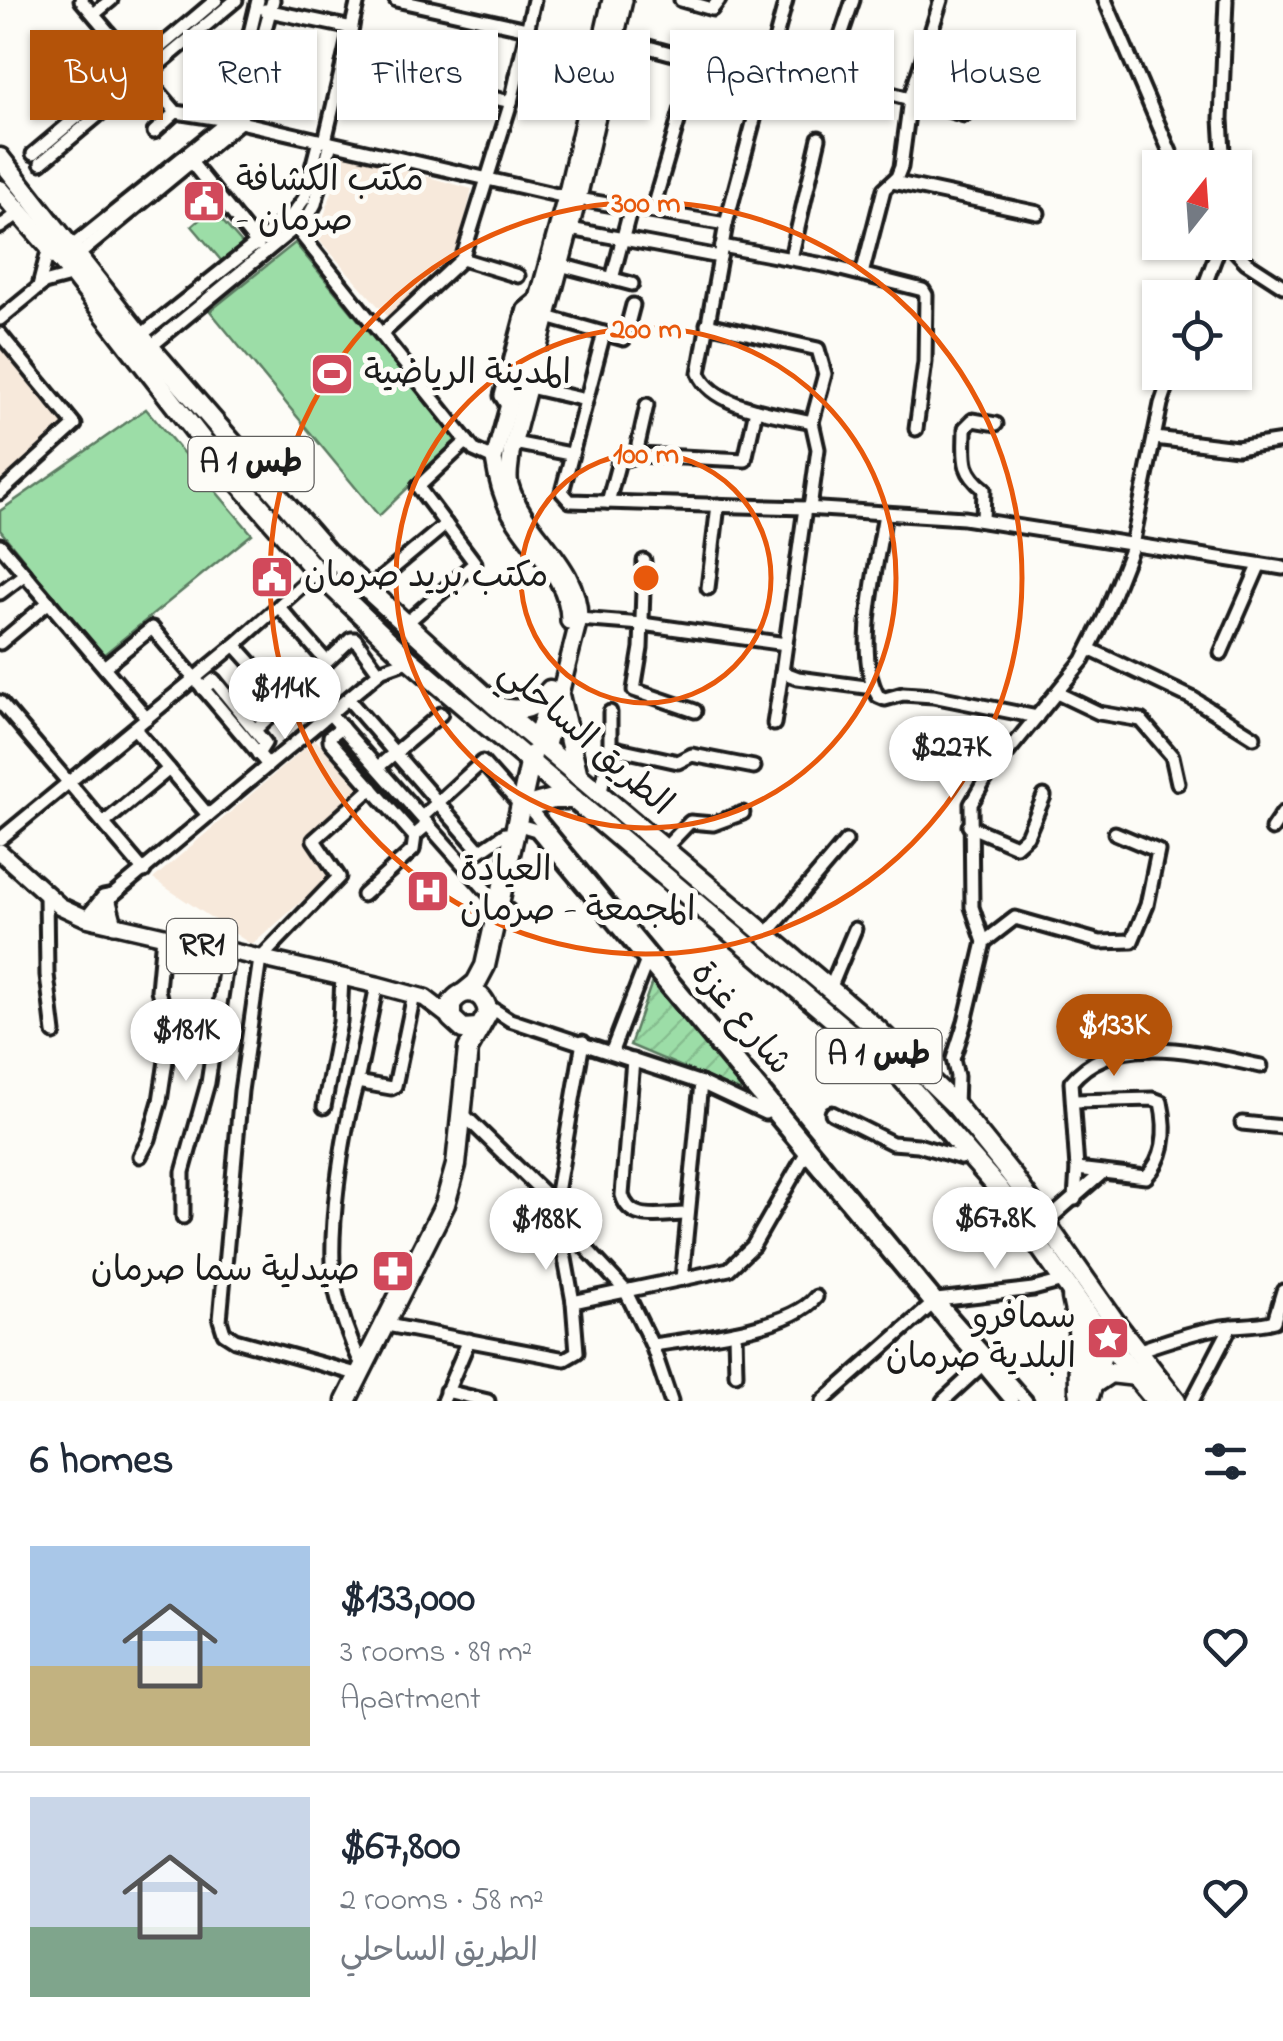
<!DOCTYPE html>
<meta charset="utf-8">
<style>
:root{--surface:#fff;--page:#f2f2f3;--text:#1f2937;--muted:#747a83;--line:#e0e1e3;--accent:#b45309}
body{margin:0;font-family:"Indie Flower","Playpen Sans Arabic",sans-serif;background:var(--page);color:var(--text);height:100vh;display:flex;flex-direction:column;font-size:38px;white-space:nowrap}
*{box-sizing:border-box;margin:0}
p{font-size:32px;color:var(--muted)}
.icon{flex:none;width:55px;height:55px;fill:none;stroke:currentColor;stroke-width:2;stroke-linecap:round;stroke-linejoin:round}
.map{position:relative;height:1401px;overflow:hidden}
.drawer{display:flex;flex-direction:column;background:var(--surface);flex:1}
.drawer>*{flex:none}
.guide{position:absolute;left:30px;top:30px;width:1225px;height:90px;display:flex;gap:20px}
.needle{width:65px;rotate:17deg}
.buttons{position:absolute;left:1142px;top:150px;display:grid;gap:20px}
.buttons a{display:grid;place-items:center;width:110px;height:110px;border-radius:0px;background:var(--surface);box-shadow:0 2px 8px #0004;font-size:50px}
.price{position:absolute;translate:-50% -85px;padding:0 22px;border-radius:35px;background:#fff;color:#222;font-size:32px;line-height:65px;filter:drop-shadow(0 2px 5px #0008)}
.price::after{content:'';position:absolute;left:50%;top:60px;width:30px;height:22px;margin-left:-15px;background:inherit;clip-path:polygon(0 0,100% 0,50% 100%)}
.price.on{background:var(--accent);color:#fff}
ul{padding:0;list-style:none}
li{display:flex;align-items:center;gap:30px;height:250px;padding:0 30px}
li+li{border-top:2px solid var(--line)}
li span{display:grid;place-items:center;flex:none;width:280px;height:200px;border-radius:0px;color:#555}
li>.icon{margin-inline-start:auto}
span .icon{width:120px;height:120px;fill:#fffc;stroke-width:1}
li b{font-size:42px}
h2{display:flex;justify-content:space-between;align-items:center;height:120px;padding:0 30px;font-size:42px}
.chip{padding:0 35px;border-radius:0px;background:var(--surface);box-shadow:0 2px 8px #0004;font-size:35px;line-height:90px}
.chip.on{background:var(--accent);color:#fff}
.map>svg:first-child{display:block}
.built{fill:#f7e9db}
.park{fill:#9cdda7;stroke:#5c7c62;stroke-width:2.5}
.garden{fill:url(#garden-furrows);stroke:#5c7c62;stroke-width:2.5}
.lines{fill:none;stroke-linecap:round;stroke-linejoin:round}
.minor-casing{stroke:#1c1c1c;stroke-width:19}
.major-casing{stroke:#1c1c1c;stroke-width:22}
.highway-casing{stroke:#1c1c1c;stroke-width:25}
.minor{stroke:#fdfcf7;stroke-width:11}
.major{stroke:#fdfcf7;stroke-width:15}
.highway{stroke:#fdfcf7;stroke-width:18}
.ring{fill:none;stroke:#e8590c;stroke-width:5}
.labels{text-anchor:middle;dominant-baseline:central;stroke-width:10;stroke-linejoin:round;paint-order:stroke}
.shield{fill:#fdfcf7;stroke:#605f5e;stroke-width:2.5}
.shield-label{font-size:32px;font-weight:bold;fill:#1c1c1c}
.poi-label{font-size:35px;fill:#1c1c1c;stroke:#fdfcf7;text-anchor:start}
.street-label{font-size:35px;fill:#1c1c1c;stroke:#fdfcf7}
.centre{fill:#e8590c;stroke:#fdfcf7;stroke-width:5}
.ring-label{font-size:30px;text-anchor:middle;font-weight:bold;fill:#e8590c;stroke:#fdfcf7;stroke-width:10;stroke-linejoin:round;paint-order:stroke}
</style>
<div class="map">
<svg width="1283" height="1401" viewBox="0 0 1283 1401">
<defs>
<pattern id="garden-furrows" width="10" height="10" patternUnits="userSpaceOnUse" patternTransform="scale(2.5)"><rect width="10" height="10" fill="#9cdda7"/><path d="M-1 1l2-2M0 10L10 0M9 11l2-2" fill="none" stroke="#86bd8f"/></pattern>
</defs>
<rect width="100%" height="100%" fill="#fdfcf7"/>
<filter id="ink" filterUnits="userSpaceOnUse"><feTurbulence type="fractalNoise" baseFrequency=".01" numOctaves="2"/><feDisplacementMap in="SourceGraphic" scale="20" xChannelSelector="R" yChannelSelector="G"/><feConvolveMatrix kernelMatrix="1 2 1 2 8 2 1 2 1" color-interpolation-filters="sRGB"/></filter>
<g filter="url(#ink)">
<g class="built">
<polygon points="345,154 472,189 458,251 388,317 312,232 324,216"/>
<polygon points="0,341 69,426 0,486"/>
<polygon points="315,739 365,790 311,840 335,872 252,945 153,879"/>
</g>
<g class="park">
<polygon points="212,209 245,247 225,265 192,226"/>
<polygon points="295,243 457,440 379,516 210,311"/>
<polygon points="146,409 252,534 102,656 0,530 0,511"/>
</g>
<polygon class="garden" points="654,976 744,1085 739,1091 630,1045"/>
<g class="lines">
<g class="minor-casing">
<g id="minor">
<polyline points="81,0 176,112 240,122 566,197 726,224"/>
<polyline points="396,0 527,29"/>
<polyline points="681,0 712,9 719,0"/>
<path d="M786,0L726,224L699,373C713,408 778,414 812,422L818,449L810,508"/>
<polyline points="1105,0 1177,168"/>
<polyline points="265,10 352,28"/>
<polyline points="94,14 111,0"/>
<polyline points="615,38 696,60 827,77 910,99 941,0"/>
<polyline points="343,64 511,102"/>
<polyline points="518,69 591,84"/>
<polyline points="827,77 853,0"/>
<polyline points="154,132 176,112"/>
<polyline points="325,141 358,0"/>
<polyline points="33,154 216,0"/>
<polyline points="191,162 258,245"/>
<polyline points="41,163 236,0"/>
<polyline points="1224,168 1221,119 1226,0"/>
<polyline points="893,182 1038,213"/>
<polyline points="652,211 696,60"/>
<polyline points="288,218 474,450 494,459"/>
<polyline points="0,227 19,213"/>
<polyline points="570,229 720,257"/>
<polyline points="1227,242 1246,262 1283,286"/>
<polyline points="722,246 829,266 923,290 926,295 925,362 916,429"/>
<polyline points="70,248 229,120 258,0"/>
<polyline points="77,256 240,122 273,0"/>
<polyline points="791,258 819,138"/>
<polyline points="462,259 518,276"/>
<polyline points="560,265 632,284"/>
<polyline points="862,274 884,189 897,177 901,167 910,99 964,115"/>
<polyline points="612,279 631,207"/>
<polyline points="39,286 49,247"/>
<polyline points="1200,298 1221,242"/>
<polyline points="547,317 624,339 633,305"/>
<polyline points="0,319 44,283 74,275"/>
<polyline points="707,324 818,349 825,374 812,422"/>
<polyline points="383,333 462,259 511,102 534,0"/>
<polyline points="604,333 562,492 570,501 805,508 964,518 1283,568"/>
<polyline points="0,334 75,425 0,493"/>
<polyline points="140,336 292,215 304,199 319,140"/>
<polyline points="150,347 308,217 315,204 331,143"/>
<polyline points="529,387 586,400"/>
<polyline points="510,410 501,396 524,309 540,296"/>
<polyline points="1155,438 1237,448 1283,441"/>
<polyline points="514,443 570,454"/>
<polyline points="639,455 638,445 647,405"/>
<polyline points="608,502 619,461 639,455 745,460 756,410"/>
<polyline points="805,508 782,672 798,678 873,688"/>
<path d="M885,513C878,561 853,654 878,696L885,699L903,694L933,696L1037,717"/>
<path d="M983,520L984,489C960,470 965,457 965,428L973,420L996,424"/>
<polyline points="0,545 147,718"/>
<polyline points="1132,545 1161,404 1172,372"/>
<polyline points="644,561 641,648 634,690 695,711"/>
<polyline points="708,588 718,505"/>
<polyline points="367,590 446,524"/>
<polyline points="0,593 25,574"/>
<polyline points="279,607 326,661"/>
<polyline points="579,619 642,624 786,644"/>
<polyline points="404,625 475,563 418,487 467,441"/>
<polyline points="0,643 49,602"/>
<polyline points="235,645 286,702"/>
<polyline points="1089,649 1192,698 1254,737"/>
<polyline points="1221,653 1259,566"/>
<polyline points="104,667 152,628 268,765"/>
<polyline points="203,689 214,680 265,743 258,754"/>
<polyline points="1057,693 1099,713 1141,720 1172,756 1178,783"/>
<polyline points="348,699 480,851 505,834"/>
<polyline points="0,702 144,871"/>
<polyline points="330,714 500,906 508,910"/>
<polyline points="774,724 782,672"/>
<polyline points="342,727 330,736 330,741 414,836 428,824"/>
<polyline points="135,729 208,815"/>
<polyline points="256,729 351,639 355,639 379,672"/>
<polyline points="610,747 678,762 692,755 754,767"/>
<polyline points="378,767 441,714"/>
<polyline points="600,796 610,747 610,712"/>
<polyline points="530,809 937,1300 1026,1401"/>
<polyline points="422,817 482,762 522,807"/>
<polyline points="104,823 169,769"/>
<polyline points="969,826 1016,846 1027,836 1044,796"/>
<polyline points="526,827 536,830 1012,1401"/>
<polyline points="1272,829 1283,813"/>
<polyline points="0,839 235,645 317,572"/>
<polyline points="664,849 690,822 713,824 743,813"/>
<polyline points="46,894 47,975 54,1033"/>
<polyline points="363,895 413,850 415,836"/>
<polyline points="86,918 103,897 113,895"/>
<polyline points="95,922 113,895 382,670 410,660"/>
<polyline points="766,935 846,841"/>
<polyline points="984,942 1015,918 1100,942 1132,941 1147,905 1158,851 1115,833"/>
<polyline points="377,985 357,1082 391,1088 395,1086 414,995"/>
<polyline points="830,989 855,929"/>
<polyline points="487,1005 510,1020 701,1083 765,1113"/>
<polyline points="612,1051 646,963"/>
<path d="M633,1060L622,1195C630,1224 661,1214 686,1214"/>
<path d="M357,1082C342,1134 326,1240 336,1292C341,1315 349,1337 359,1359"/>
<path d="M1075,1101L1153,1099L1161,1102C1167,1129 1166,1157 1146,1177L1077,1169"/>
<polyline points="956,1106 957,1076 953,1059 965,1022 984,942 972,907 971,804 985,780 1083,660 1104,618 1132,547"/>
<polyline points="324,1107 340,1022 342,976"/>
<polyline points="461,1112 555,1204"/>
<polyline points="832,1113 892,1143 918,1145 961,1158 973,1155"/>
<polyline points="1242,1123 1283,1127"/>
<polyline points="140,1156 149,1139 160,1101 170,1034 158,990 163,936"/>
<path d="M1075,1199L1077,1169L1071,1082C1115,1028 1203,1054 1261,1066"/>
<polyline points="183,1217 183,1172 208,1083 228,952"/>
<polyline points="557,1217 625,1290 652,1345 671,1401"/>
<polyline points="1046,1222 1102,1173"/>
<polyline points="682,1279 701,1083"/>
<polyline points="573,1302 729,1269 753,1246 805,1155"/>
<polyline points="382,1324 565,1359 577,1352 573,1302 555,1204 583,1042"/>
<polyline points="735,1332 736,1374"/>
<path d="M652,1345C693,1339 791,1329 816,1297"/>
<path d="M1137,1351C1163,1342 1189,1333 1216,1328C1236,1324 1254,1327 1274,1321L1283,1291"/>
<polyline points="353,1373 235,1340 224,1333 220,1320 241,1091 260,959 339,877 314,840 372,788"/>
<polyline points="446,1391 488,1401"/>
<polyline points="443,1401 469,1340"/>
<polyline points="823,1401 937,1300 1033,1289 1063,1281"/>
<polyline points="943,1401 982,1365"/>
<polyline points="1192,1401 1231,1326"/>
</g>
</g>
<g class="major-casing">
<g id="major">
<path d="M569,621C570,578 529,547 510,512C501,495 497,479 494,459L566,197L611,0"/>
<polyline points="536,740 550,691"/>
<path d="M546,749L579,619C580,564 524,534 510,485C507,475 511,463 511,453L578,198L624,0"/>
<polyline points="0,852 60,906 86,918 377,985 425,998 451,1018"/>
<polyline points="108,902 114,925"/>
<polyline points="1077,1401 1095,1340 1107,1326"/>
<polyline points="1089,1401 1110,1335"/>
</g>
</g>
<g class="highway-casing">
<g id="highway">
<polyline points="0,158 140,336 327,552 496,706 877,1029 956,1106 1014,1178 1115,1322 1176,1401"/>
<polyline points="0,190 74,275 202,440 317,572 398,650 900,1076 999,1189 1107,1342 1156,1401"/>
<polyline points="559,695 578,776"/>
<path d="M499,707C520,714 537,707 550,690"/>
<polyline points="531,805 553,799 574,799"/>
<polyline points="465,992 476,983 485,966 532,755"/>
<polyline points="1072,1298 1078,1326 1079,1391"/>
<polyline points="1095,1383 1110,1373 1136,1376"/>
<path d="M346,1401L445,1204L456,1165L468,1049L488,1013C485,990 463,985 451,1004V1018L463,1029L478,1028"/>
</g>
</g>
<use href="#minor" class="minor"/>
<use href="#major" class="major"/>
<use href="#highway" class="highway"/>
</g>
</g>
<g class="ring">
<circle cx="646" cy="578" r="125"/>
<circle cx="646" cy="578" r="250"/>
<circle cx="646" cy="578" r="376"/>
</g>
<defs>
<g id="civic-square" transform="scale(2.25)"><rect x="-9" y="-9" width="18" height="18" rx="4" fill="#d1495b" stroke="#fdfcf7"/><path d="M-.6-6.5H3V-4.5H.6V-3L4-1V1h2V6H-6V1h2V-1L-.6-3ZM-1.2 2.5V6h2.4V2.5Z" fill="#fff"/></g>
<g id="stadium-square" transform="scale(2.25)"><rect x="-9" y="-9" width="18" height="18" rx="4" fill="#d1495b" stroke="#fdfcf7"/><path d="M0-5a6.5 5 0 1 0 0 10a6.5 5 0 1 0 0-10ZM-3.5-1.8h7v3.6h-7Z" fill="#fff"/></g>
<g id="hospital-square" transform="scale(2.25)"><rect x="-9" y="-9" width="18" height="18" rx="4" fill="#d1495b" stroke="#fdfcf7"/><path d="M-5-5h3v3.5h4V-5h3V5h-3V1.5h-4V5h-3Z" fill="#fff"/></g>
<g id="pharmacy-square" transform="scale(2.25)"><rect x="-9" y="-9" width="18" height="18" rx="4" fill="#d1495b" stroke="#fdfcf7"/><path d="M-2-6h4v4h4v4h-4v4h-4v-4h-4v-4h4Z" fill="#fff"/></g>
<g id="sight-square" transform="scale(2.25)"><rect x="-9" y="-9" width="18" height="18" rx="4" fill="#d1495b" stroke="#fdfcf7"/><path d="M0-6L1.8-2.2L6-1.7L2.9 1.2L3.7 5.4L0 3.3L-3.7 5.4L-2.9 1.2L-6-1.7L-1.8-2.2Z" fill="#fff"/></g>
</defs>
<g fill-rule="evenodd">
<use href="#civic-square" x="204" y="201"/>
<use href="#stadium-square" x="332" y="374"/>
<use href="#civic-square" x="272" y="577"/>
<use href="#hospital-square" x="428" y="891"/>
<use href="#pharmacy-square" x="393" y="1271"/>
<use href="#sight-square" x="1108" y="1338"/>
</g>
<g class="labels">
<g class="shield">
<rect x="188.5" y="437" width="125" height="54" rx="8"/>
<rect x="167" y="919" width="70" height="54" rx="8"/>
<rect x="816.5" y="1029" width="125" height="54" rx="8"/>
</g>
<g class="shield-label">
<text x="251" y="464">A 1 طس</text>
<text x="202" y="946">RR1</text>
<text x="879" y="1056">A 1 طس</text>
</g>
<g class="poi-label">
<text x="236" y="181">مكتب الكشافة<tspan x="236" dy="40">- صرمان</tspan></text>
<text x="364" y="374">المدينة الرياضية</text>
<text x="304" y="577">مكتب بريد صرمان</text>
<text x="460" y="871">العيادة<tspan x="460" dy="40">المجمعة - صرمان</tspan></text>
<text x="360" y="1271" text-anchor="end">صيدلية سما صرمان</text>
<text x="1076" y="1318" text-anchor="end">سمافرو<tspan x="1076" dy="40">البلدية صرمان</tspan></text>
</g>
<g class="street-label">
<text transform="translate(585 739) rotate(41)">الطريق الساحلي</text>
<text transform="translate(740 1019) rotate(50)">شارع غزة</text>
</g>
</g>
<circle cx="646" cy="578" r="15" class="centre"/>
<g class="ring-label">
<text x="646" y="212">300 m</text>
<text x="646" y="338">200 m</text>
<text x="646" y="463">100 m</text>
</g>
</svg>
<div class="buttons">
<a><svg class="needle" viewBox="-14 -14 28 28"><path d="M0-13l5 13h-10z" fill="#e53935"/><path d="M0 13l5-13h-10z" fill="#747a83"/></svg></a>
<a><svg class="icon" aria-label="locate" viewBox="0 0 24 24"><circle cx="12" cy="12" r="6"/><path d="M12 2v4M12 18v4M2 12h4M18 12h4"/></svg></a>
</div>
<b class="price" style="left:285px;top:742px">$114K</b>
<b class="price" style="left:951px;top:801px">$227K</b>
<b class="price on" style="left:1114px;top:1079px">$133K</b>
<b class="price" style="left:186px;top:1084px">$181K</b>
<b class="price" style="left:995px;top:1272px">$67.8K</b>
<b class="price" style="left:546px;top:1273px">$188K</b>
<div class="guide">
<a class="chip on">Buy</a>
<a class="chip">Rent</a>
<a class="chip">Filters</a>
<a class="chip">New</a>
<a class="chip">Apartment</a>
<a class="chip">House</a>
</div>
</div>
<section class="drawer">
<h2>6 homes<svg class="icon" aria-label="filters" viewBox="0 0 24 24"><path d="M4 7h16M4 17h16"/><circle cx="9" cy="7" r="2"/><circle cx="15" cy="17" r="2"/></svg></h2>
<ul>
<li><span style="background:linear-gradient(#a9c7e8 60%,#c2b280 0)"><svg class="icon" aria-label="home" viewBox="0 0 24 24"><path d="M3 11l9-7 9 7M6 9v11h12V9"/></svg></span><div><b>$133,000</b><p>3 rooms · 89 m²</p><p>Apartment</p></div><svg class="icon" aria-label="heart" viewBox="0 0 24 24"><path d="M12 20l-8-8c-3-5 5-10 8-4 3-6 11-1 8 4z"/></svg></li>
<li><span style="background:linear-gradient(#c9d6e8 65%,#7fa58c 0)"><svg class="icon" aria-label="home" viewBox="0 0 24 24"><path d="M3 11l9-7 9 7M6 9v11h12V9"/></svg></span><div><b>$67,800</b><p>2 rooms · 58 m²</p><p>الطريق الساحلي</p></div><svg class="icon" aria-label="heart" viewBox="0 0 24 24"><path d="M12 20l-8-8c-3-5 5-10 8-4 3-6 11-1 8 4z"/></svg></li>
</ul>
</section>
